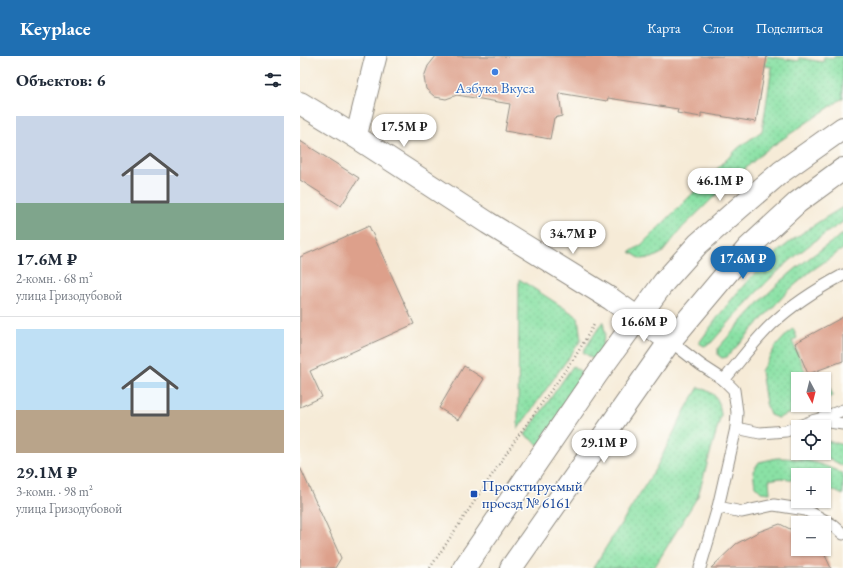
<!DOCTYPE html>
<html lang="ru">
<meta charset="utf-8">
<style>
:root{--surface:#fff;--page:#f2f2f3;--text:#1f2937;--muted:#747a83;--line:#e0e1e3;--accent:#1f6fb2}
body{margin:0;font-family:"EB Garamond",serif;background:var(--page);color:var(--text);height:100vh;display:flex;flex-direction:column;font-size:15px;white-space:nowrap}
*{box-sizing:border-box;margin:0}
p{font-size:13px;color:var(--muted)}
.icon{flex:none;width:22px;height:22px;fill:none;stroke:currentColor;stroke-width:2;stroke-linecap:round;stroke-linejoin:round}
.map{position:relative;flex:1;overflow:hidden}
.panel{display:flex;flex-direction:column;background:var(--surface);width:300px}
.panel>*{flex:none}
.needle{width:26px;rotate:173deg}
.tools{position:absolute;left:491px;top:316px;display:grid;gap:8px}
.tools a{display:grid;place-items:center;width:40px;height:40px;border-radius:0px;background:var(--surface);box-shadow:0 1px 3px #0004;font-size:20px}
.price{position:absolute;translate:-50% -34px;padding:0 9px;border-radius:14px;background:#fff;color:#222;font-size:13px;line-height:26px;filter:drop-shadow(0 1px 2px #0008)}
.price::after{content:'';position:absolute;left:50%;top:24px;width:12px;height:9px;margin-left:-6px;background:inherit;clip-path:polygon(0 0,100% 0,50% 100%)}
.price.on{background:var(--accent);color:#fff}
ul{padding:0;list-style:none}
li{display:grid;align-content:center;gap:8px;height:212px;padding:0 16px}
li+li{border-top:1px solid var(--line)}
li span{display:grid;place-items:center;height:124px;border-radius:0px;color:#555}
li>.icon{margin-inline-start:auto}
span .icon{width:72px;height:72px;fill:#fffc;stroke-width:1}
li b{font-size:17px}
h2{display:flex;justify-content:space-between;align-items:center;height:48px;padding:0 16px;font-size:17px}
header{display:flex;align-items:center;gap:24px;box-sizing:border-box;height:56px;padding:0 20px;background:var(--accent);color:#fff}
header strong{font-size:19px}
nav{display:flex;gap:22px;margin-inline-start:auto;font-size:14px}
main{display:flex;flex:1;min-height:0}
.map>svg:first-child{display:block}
.grass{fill:url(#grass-dots);stroke:#5a8668}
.building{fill:#dda08b}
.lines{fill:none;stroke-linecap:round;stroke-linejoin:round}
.lane-casing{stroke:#908b81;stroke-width:13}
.street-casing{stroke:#908b81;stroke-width:23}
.secondary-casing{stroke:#908b81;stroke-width:24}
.path{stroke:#908b81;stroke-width:2.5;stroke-dasharray:1 3;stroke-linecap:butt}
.lane{stroke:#fff;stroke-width:11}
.street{stroke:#fff;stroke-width:21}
.secondary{stroke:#fff;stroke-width:22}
.shop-dot{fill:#3f7fe0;stroke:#fdfcf7;stroke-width:1.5}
.transit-dot{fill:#1a4fb4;stroke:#fdfcf7;stroke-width:1.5}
.labels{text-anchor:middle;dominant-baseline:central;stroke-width:3;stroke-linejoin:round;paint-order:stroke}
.shop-label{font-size:15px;fill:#366cbe;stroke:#fdfcf7}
.transit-label{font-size:15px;fill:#164399;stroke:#fdfcf7;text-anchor:start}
</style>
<header>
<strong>Keyplace</strong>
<nav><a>Карта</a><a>Слои</a><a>Поделиться</a></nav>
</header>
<main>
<section class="panel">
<h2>Объектов: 6<svg class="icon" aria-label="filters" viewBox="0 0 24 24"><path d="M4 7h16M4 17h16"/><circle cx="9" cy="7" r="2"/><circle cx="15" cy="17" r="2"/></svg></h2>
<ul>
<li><span style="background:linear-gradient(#c9d6e8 70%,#7fa58c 0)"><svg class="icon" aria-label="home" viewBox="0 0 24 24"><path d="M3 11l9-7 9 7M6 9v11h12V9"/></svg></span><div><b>17.6M ₽</b><p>2-комн. · 68 m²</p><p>улица Гризодубовой</p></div></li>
<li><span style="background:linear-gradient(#bfe0f5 65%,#b9a48a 0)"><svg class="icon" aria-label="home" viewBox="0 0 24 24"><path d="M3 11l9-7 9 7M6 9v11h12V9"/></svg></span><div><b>29.1M ₽</b><p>3-комн. · 98 m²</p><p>улица Гризодубовой</p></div></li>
</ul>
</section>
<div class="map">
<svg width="543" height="512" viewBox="0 0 543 512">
<defs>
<pattern id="grass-dots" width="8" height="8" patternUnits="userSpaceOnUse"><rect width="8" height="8" fill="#8ae1a5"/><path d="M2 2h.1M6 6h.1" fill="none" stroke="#77c18e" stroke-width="1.8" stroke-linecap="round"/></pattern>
</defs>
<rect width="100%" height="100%" fill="#fdfcf7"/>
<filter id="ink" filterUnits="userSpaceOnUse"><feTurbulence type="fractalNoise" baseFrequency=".025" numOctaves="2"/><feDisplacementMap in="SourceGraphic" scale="8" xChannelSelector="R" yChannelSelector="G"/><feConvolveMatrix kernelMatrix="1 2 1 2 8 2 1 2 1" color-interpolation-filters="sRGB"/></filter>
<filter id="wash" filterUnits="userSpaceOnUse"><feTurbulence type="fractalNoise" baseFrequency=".012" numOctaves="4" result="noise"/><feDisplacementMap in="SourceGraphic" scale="16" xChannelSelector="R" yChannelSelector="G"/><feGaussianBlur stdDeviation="0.9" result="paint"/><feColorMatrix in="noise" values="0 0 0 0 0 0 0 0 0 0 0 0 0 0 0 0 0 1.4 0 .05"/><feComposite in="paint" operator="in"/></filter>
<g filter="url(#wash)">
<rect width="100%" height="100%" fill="#f6ebd7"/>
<g class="grass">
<polygon points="466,0 499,5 500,2 523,6 524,1 534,2 535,0 543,0 543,42 465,95 422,133 382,172 362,197 352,202 341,203 330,196 341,189 438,92 462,75 472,11 432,4"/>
<path d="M543,151V166C519,181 494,200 473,220C451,241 431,264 411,287L404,290L399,287C419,259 439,232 464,208C487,186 516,167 543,151Z"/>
<path d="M543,178V193L511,215L488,235L427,301L422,302L418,299V292C438,270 457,247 479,227C499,209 521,193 543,178Z"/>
<polygon points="219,223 278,261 281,284 218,373"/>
<polygon points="303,265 305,278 300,299 297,306 283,296"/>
<polygon points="493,272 497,282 492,285 508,322 523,316 533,340 524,344 524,323 498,323 498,349 510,349 478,362 470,359 466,347 461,315 476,290"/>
<polygon points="273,310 287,320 239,389 225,379"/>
<path d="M399,331C415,338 419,340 421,359L398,440L354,512H293L356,412L385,354Z"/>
<polygon points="524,385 533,386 543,389 543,410 530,403 498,397 524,397"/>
<path d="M477,402C501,402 521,406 543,418V439L524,430V419H498V424L480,422L469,424L470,437L461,436L455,430L453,415L459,406Z"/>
</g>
<g id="blocks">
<g class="building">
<polygon points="136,0 467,0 456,66 401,57 401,61 377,57 378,53 334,46 308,42 307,45 259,37 262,60 254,62 250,83 205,75 210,48 157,39 146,43 135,41 126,33 124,21 128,10"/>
<polygon points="0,85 59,122 41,150 0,124"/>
<polygon points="69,170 114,268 10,315 22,341 0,351 0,201"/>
<polygon points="543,261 543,305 508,318 495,287"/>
<polygon points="164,310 184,323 158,364 139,352"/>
<polygon points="0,411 41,502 35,512 0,512"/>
<polygon points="480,468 498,477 498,493 522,493 531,512 411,512 436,488 458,476"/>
</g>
</g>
</g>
<g filter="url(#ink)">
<use href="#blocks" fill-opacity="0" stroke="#908b81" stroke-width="1"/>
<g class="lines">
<g class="lane-casing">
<g id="lane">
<polyline points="370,285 401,309 424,324 434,334 437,356 436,372 418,451 442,456 474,449 506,454 533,469 543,478"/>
<path d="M424,324C440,305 454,285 472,268C492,249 519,232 543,219"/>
<polyline points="517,364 543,354"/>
<polyline points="436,372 460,377 486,375 515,364 543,368"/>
<polyline points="400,512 418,451"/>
</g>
</g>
<g class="street-casing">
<polyline id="street" points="56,81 76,0"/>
</g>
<g class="secondary-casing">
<g id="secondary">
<polyline points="0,47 56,81 188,167 311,243 370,285"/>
<polyline points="164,512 297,318 364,226 398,188 439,152 481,116 543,72"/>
<polyline points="211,512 370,285 448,192 498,146 543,113"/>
</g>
</g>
<polyline class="path" points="130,512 218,380 275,301 295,267"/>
<use href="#lane" class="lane"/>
<use href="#street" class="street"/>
<use href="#secondary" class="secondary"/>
</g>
</g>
<circle class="shop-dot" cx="195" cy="16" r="4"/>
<rect class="transit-dot" x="170" y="434" width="8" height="8" rx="2"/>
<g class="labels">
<g class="shop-label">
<text x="195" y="31">Азбука Вкуса</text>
</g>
<g class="transit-label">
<text x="182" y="429">Проектируемый<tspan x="182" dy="17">проезд № 6161</tspan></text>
</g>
</g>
</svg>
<div class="tools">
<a><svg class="needle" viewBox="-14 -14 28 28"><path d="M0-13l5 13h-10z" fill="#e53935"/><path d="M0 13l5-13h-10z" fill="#747a83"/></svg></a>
<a><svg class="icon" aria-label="locate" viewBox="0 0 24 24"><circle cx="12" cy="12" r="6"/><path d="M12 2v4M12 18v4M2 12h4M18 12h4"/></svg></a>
<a>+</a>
<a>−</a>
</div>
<b class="price" style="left:104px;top:92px">17.5M ₽</b>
<b class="price" style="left:420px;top:146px">46.1M ₽</b>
<b class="price" style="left:273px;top:199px">34.7M ₽</b>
<b class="price on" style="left:443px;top:224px">17.6M ₽</b>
<b class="price" style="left:344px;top:287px">16.6M ₽</b>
<b class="price" style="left:304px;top:408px">29.1M ₽</b>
</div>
</main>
